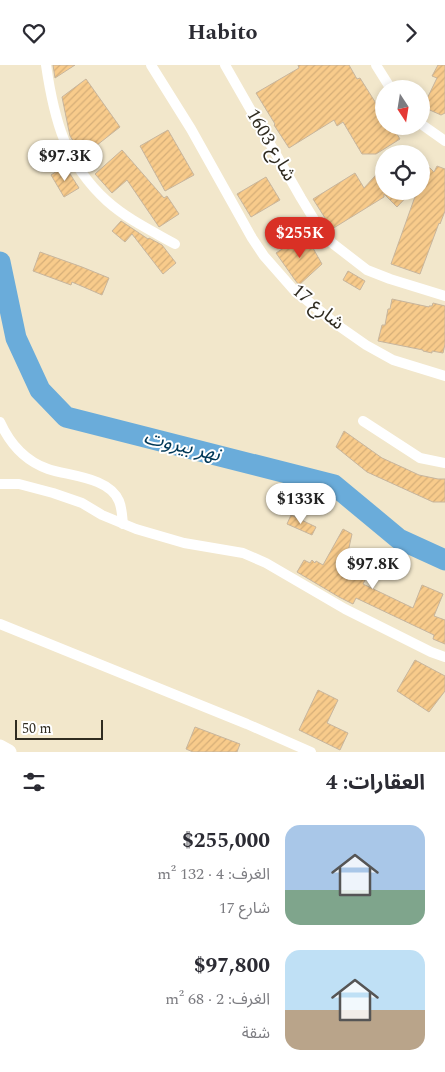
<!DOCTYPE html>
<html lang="ar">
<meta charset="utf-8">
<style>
:root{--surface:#fff;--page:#f7f7f7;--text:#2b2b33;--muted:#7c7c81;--accent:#d93025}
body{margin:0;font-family:Spectral,"Noto Sans Arabic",serif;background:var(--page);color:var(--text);direction:rtl;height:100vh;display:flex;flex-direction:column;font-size:19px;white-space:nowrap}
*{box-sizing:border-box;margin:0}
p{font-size:16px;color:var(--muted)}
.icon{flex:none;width:28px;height:28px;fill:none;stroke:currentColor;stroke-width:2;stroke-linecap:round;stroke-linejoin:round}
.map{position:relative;height:687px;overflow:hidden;direction:ltr}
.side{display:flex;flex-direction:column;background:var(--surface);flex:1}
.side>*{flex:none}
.needle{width:32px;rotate:168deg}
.fabs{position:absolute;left:375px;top:15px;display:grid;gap:10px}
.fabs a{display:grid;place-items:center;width:55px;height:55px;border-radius:50%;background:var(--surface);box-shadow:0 2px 8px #0003;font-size:25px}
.scale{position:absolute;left:15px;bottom:12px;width:88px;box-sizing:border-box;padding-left:5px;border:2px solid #302c21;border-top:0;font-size:14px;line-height:18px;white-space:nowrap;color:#302c21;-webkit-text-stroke:4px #fff;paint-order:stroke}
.price{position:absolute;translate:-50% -42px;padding:0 11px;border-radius:18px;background:#fff;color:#222;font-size:16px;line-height:32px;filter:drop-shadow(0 1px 2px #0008)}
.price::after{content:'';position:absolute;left:50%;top:30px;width:15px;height:11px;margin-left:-8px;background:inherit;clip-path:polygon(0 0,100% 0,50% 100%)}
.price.current{background:var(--accent);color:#fff}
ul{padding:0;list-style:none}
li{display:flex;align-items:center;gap:15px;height:125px;padding:0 20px}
li span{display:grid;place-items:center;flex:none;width:140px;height:100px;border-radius:15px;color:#555}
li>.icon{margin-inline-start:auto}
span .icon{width:60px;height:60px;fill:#fffc;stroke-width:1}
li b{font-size:21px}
h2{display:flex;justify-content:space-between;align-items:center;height:60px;padding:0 20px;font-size:21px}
header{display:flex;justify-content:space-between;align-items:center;height:65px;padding:0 20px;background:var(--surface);font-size:22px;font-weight:700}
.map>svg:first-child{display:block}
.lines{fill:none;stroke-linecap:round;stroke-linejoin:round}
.river{stroke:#6aacda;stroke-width:21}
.building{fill:url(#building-hatch);stroke:#c7b59d}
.street{stroke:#fff;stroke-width:10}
.secondary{stroke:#fff;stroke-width:15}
.labels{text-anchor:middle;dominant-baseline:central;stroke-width:4;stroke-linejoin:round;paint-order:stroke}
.street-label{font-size:19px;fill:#302c21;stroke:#fff}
.water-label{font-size:20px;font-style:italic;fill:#003857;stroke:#fff}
</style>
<header><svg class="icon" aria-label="forward" viewBox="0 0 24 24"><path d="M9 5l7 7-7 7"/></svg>Habito<svg class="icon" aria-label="heart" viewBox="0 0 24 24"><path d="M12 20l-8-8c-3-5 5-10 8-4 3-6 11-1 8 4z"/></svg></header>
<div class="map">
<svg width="445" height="687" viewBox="0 0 445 687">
<defs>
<pattern id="building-hatch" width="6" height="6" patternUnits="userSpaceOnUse" patternTransform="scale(1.25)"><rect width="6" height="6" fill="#f8cb8b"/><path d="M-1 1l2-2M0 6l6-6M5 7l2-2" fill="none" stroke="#d5ae78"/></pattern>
</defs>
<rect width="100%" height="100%" fill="#f2e7cb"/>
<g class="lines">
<polyline class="river" points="0,197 16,273 40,325 66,352 334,420 399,474 445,495"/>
</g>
<g class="building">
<polygon points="53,0 75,0 55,13"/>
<polygon points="298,0 349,0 357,14 360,13 384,51 384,61 392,61 400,74 376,89 362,89 343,57 337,61 334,55 289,83 274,60 275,59 256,28 299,3"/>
<polygon points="438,0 445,0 445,48 441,50 423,42 437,13 432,11"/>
<polygon points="86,14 120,62 83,91 70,71 62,32"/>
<polygon points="168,65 194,110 165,126 140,81"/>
<polygon points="122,85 164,133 167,131 179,149 159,162 127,115 112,128 95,109"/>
<polygon points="427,100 434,107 437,101 445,104 445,146 440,159 439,158 420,209 391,199 417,126 421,126 421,116"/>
<polygon points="65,101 79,123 64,132 51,110"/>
<polygon points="384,101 384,126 412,126 397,142 384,129 384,132 332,164 313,134 355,108 364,123"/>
<polygon points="266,112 280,135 251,152 237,129"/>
<polygon points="121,156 148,174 149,173 162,180 176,198 163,209 132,169 125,177 112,166"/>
<polygon points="305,169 322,199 299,220 295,215 276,188"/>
<polygon points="40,187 82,202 109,213 102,230 72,217 71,220 33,206"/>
<polygon points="348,206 365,216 360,225 343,215"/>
<polygon points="392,234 429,242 429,241 432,241 433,238 445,241 445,279 443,288 432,286 432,288 423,286 423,285 378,276 382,260 385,260 388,244 390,244"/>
<polygon points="344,366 382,393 404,403 419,410 438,414 445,414 445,437 433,437 367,407 336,382"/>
<polygon points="291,450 316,462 312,470 287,459"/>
<polygon points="343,464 352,469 346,496 369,507 363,519 413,543 422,520 443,529 434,551 445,555 445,579 433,574 434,570 356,533 353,539 339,532 297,507 304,495 310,498 312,495 315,498 316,496 323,500"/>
<polygon points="415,595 445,611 445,626 429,647 397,626"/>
<polygon points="318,625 338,635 327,658 348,668 340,685 299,665"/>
<polygon points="195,662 240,679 237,687 193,687 186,684"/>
</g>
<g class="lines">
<g class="street">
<path d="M46,0C54,54 65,98 107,136C127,154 152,166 175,179"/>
<polyline points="151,0 191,64 252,173 264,191 293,224 336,259 366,280 393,295 445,311"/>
<polyline points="225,0 301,133 315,156 332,178 367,205 390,214 445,231"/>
<polyline points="376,0 391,24"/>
<polyline points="421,59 445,76"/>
<polyline points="363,356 420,393 445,398"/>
<path d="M0,357C10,379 25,396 48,404C69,411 109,412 119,436C122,443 122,451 123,459"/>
<polyline points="0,419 19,419 53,428 82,438 102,450 136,464 184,478 243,488 266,498 345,544 431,587 445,592"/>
<polyline points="0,559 247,659 311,687"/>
</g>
<polyline class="secondary" points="0,682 9,687"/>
</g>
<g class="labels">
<g class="street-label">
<text transform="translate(271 80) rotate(60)">شارع 1603</text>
<text transform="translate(318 242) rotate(39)">شارع 17</text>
</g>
<g class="water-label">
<text transform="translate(182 381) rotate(14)">نهر بيروت</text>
</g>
</g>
</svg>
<div class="fabs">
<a><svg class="needle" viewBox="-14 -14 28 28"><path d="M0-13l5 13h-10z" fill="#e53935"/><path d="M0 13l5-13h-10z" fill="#7c7c81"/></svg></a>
<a><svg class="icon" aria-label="locate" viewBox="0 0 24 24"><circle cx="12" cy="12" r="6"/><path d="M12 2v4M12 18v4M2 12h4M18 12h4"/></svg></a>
</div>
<div class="scale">50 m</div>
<b class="price" style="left:65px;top:117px">$97.3K</b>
<b class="price current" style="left:300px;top:194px">$255K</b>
<b class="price" style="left:301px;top:460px">$133K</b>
<b class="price" style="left:373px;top:525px">$97.8K</b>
</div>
<section class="side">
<h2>العقارات: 4<svg class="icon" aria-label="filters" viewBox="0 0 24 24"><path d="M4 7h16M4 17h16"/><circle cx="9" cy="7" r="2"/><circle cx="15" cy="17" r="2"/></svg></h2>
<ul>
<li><span style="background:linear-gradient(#a9c7e8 65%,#7fa58c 0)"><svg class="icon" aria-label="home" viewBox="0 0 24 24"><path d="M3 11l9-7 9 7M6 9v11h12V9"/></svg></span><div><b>$255,000</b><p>الغرف: 4 · 132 m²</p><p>شارع 17</p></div></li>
<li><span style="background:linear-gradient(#bfe0f5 60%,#b9a48a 0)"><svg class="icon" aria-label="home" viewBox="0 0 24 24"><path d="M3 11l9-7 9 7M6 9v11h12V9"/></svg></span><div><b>$97,800</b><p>الغرف: 2 · 68 m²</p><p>شقة</p></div></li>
</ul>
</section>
